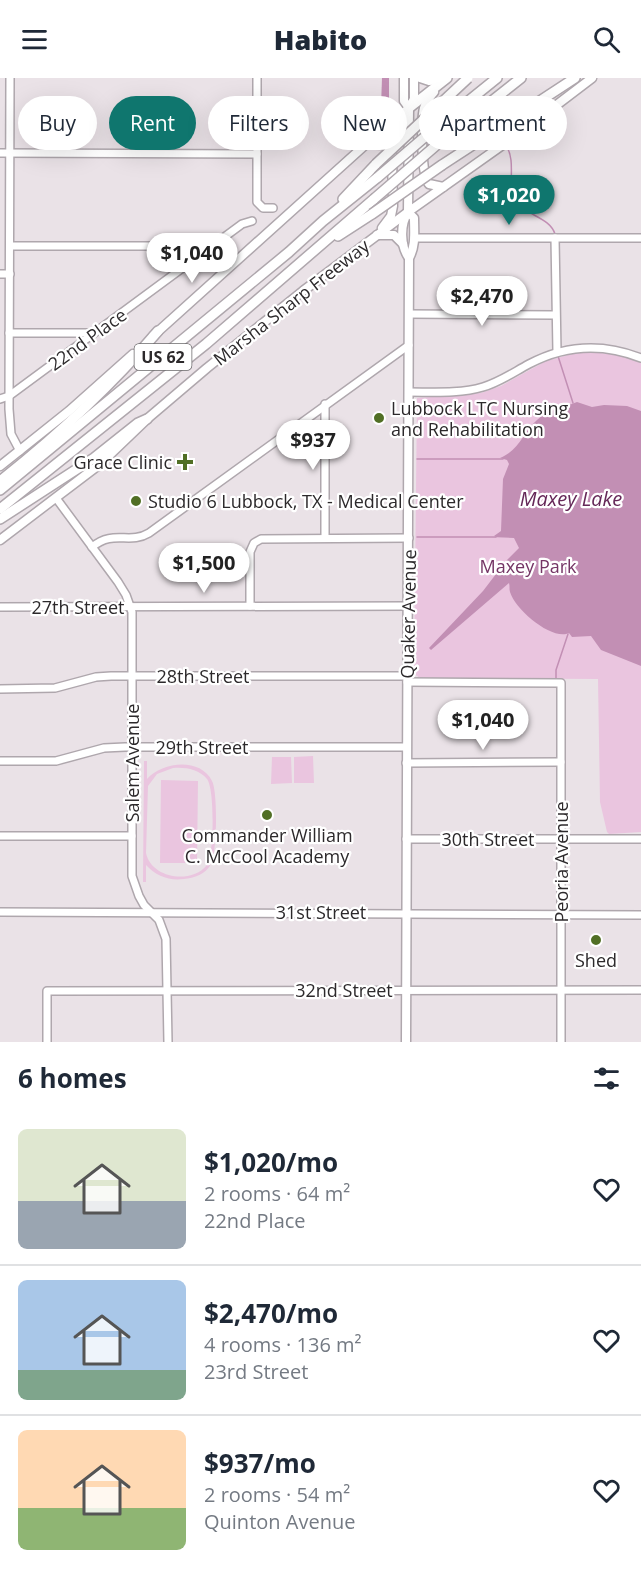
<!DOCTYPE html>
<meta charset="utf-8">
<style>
:root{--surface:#fff;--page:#f6f6f7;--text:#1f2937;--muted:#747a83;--line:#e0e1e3;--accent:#0f766e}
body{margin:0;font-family:"Open Sans",sans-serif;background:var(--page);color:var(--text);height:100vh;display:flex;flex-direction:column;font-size:22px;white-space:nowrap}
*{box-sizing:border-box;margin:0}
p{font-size:20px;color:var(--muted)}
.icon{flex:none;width:33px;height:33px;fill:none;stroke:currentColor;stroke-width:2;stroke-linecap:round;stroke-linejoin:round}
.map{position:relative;height:964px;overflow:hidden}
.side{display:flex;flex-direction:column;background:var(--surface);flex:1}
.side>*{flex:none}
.hud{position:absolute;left:18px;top:18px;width:606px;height:54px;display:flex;gap:12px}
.price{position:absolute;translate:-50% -51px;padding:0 14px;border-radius:21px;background:#fff;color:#222;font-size:20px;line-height:39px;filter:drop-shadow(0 2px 3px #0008)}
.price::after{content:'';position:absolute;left:50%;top:36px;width:18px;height:14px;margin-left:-9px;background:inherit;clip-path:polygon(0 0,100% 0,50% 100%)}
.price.active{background:var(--accent);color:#fff}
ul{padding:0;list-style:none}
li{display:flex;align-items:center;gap:18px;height:150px;padding:0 18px}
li+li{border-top:2px solid var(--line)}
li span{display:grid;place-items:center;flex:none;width:168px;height:120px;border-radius:9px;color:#555}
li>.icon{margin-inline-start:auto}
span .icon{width:72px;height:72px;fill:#fffc;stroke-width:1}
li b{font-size:26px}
h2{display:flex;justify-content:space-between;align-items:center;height:72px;padding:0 18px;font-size:26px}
.pill{padding:0 21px;border-radius:27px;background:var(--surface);box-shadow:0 6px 24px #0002;font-size:21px;line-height:54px}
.pill.active{background:var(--accent);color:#fff}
header{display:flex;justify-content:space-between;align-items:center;height:78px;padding:0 18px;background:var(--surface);font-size:27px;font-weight:800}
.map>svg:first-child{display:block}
.green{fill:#eac5df;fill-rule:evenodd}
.water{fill:#c28fb4}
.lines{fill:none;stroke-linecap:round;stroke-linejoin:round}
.stream{stroke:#c28fb4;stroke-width:1.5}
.minor-casing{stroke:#afa7ad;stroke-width:10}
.major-casing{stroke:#afa7ad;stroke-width:11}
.highway-casing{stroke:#afa7ad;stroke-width:12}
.minor{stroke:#fff;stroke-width:7}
.major{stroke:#fff;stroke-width:8}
.highway{stroke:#fff;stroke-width:9}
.highway-bridge-casing{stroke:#afa7ad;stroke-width:12;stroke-linecap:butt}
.highway-bridge{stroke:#fff;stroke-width:9}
.poi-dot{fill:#516f25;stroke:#fff;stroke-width:2}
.labels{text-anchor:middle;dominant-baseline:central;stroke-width:4.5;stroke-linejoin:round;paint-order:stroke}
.shield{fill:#fff;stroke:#6b696b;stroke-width:1.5}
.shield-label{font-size:16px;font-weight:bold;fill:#2c292b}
.street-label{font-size:18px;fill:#2c292b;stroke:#fff}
.poi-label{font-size:18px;fill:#2c292b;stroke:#fff;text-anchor:start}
.park-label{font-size:18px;fill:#743565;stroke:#fff}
.water-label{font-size:20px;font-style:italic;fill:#652858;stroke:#fff}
</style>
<header><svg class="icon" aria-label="menu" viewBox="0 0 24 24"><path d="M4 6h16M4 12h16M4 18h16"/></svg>Habito<svg class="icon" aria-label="search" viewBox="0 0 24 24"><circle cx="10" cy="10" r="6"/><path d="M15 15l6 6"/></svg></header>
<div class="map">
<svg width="641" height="964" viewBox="0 0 641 964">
<rect width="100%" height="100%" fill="#eae2e7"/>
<g class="green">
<polygon points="587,274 615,276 641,285 641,754 609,756 607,754 600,724 598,601 417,600 418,598 414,597 417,320 481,315 501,308 546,283 572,276"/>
<polygon points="313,678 314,705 294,705 294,679"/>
<polygon points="272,679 291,679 292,705 271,706"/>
<path d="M144,683H147V701C162,684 200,679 212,703C218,714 217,775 211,786C206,796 194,800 184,801C169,803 156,798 146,787V804H143ZM173,690C185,689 199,691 207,701C215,711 214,778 207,787C191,807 151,800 146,775L148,708L157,696Z"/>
<polygon points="161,702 198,703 197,785 160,785"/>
</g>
<g class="water">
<polygon points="382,0 389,0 389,29 384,32 381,29"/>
<path d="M577,324L592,329L604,327L627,328L641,333V588L601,572L591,558L572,559L569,555C553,563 516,533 510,514C509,511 510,508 509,505L431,572L429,570L483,513L506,483L519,470L514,460L491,459H496L494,458L501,453L503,401L509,386L507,382L500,380C520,372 523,354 537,342C549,331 563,330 577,324Z"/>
</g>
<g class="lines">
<g class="stream">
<polyline points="363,59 369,58 383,44 384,32"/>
<path d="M507,69C516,85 507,105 515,121C524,138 549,138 555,156"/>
<polyline points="558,278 573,325"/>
<polyline points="417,381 503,381"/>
<polyline points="417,459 496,459"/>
<polyline points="556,601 556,592 568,556"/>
</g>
<g class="minor-casing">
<g id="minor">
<polyline points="10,0 9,331 11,356 20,373"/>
<polyline points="257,0 257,124 263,130 273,130"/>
<polyline points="0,75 257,76"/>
<polyline points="414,160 641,160"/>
<polyline points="555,160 557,274"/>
<polyline points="10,168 192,168 205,173"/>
<polyline points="0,196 10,196"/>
<polyline points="409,236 555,237"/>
<polyline points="9,255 94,255"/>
<path d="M409,314C433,314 460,316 483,309C500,304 514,294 529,286C565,267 603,265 641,280"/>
<polyline points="0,321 9,318 242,146 252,143"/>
<polyline points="325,326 325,460"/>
<polyline points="56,420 118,504 126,517 132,534 132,798 139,818 144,827 159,842 166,861 168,964"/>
<path d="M92,469C114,451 129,467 149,455L409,267"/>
<polyline points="250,528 250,474 254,465 261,461 409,460"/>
<polyline points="0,529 408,528"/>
<polyline points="407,604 561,605 561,964"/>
<polyline points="0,611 55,610 96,599 111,598 407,598"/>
<polyline points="0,683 56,683 104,670 125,669 406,669"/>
<polyline points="406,685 561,684"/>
<polyline points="0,758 132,758"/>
<polyline points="406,761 641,761"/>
<polyline points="0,834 641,837"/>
<polyline points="47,964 47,913 641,912"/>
</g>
</g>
<g class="major-casing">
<g id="major">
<polyline points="404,0 404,23 409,30"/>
<polyline points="420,0 429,3 444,2"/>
<path d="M434,14C430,19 426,23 424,30C421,43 421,98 429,106L443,109"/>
<polyline points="367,66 385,67 392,76 393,128 391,138 382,150"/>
<polyline points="377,157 394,157 403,166"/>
<path d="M409,180C400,168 400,146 408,134L409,30L414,21V0"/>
<polyline points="153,258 384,50 409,30"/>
<polyline points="0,388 69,333 133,276"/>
<polyline points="0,462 100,386 147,341 207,290 303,213 408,134 525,51 592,0"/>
<path d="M406,964L409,180C416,168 414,154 414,140L408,134"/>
</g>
</g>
<g class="highway-casing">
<g id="highway">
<polyline points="409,30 447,0"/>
<polyline points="440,46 497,0"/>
<polyline points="440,64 521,0"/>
<polyline points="442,87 575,0"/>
<polyline points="343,121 376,86"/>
<polyline points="338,158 372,136"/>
<path d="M0,403C57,358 111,308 158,253"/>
<polyline points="0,412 289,174 323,143 378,99"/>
<polyline points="0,431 206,266 374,121"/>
<polyline points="0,441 94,380 138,345 147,341"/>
</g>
</g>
<use href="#minor" class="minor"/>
<use href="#major" class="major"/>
<use href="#highway" class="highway"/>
<g class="highway-bridge-casing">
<g id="highway-bridge">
<polyline points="376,86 468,0"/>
<polyline points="378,99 440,46"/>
<polyline points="374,121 440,64"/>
<polyline points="372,136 442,87"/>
</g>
</g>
<use href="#highway-bridge" class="highway-bridge"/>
</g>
<g class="poi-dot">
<circle cx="379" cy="340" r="6"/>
<path d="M182 375h6v6h6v6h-6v6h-6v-6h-6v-6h6z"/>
<circle cx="136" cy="423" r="6"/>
<circle cx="267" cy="737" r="6"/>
<circle cx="596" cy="862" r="6"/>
</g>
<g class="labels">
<rect class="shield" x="134.5" y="266" width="57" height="26" rx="4.5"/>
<g class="shield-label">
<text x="163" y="279">US 62</text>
</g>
<g class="street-label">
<text transform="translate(291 224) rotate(-38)">Marsha Sharp Freeway</text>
<text transform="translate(87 261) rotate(-36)">22nd Place</text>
<text x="78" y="529">27th Street</text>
<text transform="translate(408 536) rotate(-89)">Quaker Avenue</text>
<text x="203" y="598">28th Street</text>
<text x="202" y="669">29th Street</text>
<text transform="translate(132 685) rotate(-90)">Salem Avenue</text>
<text x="488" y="761">30th Street</text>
<text transform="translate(561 784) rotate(-90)">Peoria Avenue</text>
<text x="321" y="834">31st Street</text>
<text x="344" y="912">32nd Street</text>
</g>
<g class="poi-label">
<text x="391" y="330">Lubbock LTC Nursing<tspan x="391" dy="21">and Rehabilitation</tspan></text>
<text x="172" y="384" text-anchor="end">Grace Clinic</text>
<text x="148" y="423">Studio 6 Lubbock, TX - Medical Center</text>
<text x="267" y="757" text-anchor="middle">Commander William<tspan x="267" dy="21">C. McCool Academy</tspan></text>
<text x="596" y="882" text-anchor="middle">Shed</text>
</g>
<g class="park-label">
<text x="528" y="488">Maxey Park</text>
</g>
<g class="water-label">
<text x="571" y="420">Maxey Lake</text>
</g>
</g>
</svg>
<b class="price active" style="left:509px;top:148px">$1,020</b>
<b class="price" style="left:192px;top:206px">$1,040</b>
<b class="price" style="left:482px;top:249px">$2,470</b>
<b class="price" style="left:313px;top:393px">$937</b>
<b class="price" style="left:204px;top:516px">$1,500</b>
<b class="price" style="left:483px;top:673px">$1,040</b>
<div class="hud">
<a class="pill">Buy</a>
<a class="pill active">Rent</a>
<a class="pill">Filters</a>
<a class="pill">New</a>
<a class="pill">Apartment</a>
</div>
</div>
<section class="side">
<h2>6 homes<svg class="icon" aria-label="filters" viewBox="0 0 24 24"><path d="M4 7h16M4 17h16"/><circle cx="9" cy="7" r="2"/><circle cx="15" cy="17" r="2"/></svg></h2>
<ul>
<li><span style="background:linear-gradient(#dfe7d0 60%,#9aa5b1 0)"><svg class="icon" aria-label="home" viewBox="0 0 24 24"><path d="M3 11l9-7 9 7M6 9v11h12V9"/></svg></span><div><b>$1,020/mo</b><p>2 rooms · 64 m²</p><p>22nd Place</p></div><svg class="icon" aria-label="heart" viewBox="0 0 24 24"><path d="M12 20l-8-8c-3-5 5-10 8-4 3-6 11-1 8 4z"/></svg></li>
<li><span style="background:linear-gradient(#a9c7e8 75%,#7fa58c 0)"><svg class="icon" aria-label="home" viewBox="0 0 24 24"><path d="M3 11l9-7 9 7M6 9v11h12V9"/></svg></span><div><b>$2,470/mo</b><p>4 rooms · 136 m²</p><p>23rd Street</p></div><svg class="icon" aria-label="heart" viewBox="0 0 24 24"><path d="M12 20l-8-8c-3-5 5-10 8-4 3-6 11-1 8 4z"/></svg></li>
<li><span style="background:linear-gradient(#ffd9b3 65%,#8fb573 0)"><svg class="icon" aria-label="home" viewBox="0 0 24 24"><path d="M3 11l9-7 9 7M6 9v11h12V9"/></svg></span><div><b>$937/mo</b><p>2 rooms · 54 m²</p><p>Quinton Avenue</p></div><svg class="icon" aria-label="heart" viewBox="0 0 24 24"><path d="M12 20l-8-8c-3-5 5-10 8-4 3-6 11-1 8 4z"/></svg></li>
</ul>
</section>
